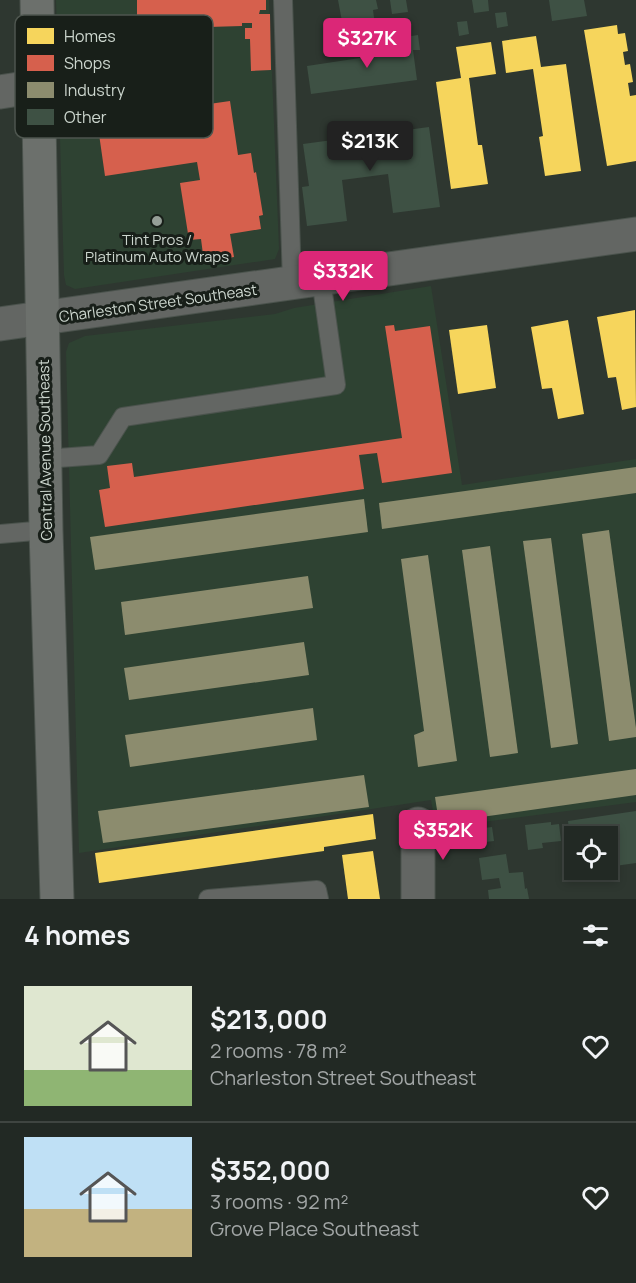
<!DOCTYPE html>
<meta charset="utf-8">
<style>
:root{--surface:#222924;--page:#2e3531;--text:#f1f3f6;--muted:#a2a6a6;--line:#3f4541;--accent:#db2777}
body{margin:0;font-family:Manrope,sans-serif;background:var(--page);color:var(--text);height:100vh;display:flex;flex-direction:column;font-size:22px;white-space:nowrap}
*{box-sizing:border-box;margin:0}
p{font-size:20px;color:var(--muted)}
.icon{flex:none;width:33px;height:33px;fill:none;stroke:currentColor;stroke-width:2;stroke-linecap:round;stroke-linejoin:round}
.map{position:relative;height:899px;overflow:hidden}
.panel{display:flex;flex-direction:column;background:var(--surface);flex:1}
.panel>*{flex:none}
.buttons{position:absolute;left:564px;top:826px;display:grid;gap:12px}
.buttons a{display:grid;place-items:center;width:54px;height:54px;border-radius:0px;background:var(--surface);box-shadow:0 3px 9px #0003,0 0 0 2px var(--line);font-size:30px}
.price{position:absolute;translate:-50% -51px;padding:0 14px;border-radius:6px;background:var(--accent);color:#fff;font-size:20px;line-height:39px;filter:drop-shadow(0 2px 3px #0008)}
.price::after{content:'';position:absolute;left:50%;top:36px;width:18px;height:14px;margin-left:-9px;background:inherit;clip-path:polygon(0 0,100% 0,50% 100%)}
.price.selected{background:#222;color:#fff}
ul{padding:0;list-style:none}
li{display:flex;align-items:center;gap:18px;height:150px;padding:0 24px}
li+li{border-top:2px solid var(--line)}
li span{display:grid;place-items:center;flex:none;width:168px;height:120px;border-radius:0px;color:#555}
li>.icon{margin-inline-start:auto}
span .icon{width:72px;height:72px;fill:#fffc;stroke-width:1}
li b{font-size:26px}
h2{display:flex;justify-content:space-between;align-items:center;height:72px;padding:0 24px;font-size:26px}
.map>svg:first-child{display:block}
.built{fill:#2e4232}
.homes{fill:#f6d55c}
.shops{fill:#d6604d}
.industry{fill:#8c8c6e}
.building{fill:#3e5144}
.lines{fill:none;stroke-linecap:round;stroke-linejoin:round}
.lane-casing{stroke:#4b534d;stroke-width:20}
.street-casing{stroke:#4b534d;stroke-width:35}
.primary-casing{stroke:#4b534d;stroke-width:35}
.lane{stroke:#636663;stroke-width:18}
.street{stroke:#636663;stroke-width:33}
.primary{stroke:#6c706c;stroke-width:33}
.poi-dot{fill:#959e97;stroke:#181f19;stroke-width:2}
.labels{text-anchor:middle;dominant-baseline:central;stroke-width:6;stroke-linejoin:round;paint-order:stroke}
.poi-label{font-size:15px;fill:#ccd6ce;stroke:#181f19}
.street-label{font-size:15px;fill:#ccd6ce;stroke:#181f19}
.key{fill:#181f19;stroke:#4e564f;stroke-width:1.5}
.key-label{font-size:16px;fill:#ccd6ce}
</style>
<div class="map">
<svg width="636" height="899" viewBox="0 0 636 899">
<rect width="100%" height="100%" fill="#2e3730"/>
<g class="built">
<polygon points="56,0 269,0 279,249 275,259 75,289 66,285 64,275"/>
<polygon points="431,286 462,485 636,459 636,802 436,828 431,800 79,853 66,352 69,343 85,336 275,314 294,308"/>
</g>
<g class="homes">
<polygon points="617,25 618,34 625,33 628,51 623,52 625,65 630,64 633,82 628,83 630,96 636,95 636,161 607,166 584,30"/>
<polygon points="536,36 541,67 566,64 581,171 545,176 539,137 543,136 533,69 506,73 502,41"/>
<polygon points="491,42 496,74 469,78 478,145 482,145 488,184 451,189 436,82 461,78 456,47"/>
<polygon points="635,310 636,407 622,410 616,377 608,378 597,317"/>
<polygon points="568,320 584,414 558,419 552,388 542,389 531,327"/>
<polygon points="487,325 496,388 458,394 449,330"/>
<polygon points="373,814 376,839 324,847 324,851 99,883 95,853"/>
<polygon points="373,851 380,899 348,899 342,855"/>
</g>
<g class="shops">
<polygon points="137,0 266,0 266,10 260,10 259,14 270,14 271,70 251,71 250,39 245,39 245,28 252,28 252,23 242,23 242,26 208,27 209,38 186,39 186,26 137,28"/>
<polygon points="230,101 238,155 251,153 254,173 256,172 263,215 259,216 261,229 230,234 234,257 204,262 201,239 189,240 180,183 200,180 197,162 105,176 97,120"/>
<polygon points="394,325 395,331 430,326 452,473 382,483 377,453 359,455 364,489 105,527 99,490 110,488 107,466 132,463 134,477 402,438 385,326"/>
</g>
<g class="industry">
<polygon points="636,467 636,493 382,529 379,503"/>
<polygon points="364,499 368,532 95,570 90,537"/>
<polygon points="609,530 636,728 636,737 609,741 582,534"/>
<polygon points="551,538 578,744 551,748 523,541"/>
<polygon points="490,546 518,753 490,757 462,550"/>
<polygon points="428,555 457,761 418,767 414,735 424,731 401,559"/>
<polygon points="308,576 313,608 125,635 121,602"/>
<polygon points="304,642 309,675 129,700 124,668"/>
<polygon points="313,708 317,740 130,767 125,735"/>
<polygon points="636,769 636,795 439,823 435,797"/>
<polygon points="364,775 369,807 103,843 98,811"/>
</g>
<g class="building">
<polygon points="338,0 376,0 378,9 373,10 375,25 344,32"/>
<polygon points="390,0 406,0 408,12 392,14"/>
<polygon points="472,0 488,0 489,11 474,13"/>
<polygon points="549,0 584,0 587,16 552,21"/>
<polygon points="506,12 508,26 497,28 495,13"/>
<polygon points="467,21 469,34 459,36 457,22"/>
<polygon points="418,35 420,50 413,50 417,80 311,94 307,66 393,53 391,39"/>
<polygon points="429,127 440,207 393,213 388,174 342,180 347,221 307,226 302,187 309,186 303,144"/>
<polygon points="636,811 636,863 608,867 608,837 574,837 573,861 568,821"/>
<polygon points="551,822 551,825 559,824 561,841 542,843 543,848 528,850 525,825"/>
<polygon points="492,827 494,841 477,843 476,829"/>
<polygon points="506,854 509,873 523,872 525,889 527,888 529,899 489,899 488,890 501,888 499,878 482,880 479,858"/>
</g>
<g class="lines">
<g class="lane-casing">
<g id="lane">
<polyline points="283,0 292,283"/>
<polyline points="45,459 99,455 123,417 336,385 321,279"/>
<polyline points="0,534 46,530"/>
<polyline points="208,899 317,890 319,899"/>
</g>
</g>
<g class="street-casing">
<g id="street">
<polyline points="0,92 39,86"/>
<polyline points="0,324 636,234"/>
<polyline points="418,824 418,899"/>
</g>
</g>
<g class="primary-casing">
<polyline id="primary" points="37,0 46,530 57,899"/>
</g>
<use href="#lane" class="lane"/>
<use href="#street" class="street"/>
<use href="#primary" class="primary"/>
</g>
<circle class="poi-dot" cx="157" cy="221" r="6"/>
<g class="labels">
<g class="poi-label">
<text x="157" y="239">Tint Pros /<tspan x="157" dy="17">Platinum Auto Wraps</tspan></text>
</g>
<g class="street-label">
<text transform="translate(158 303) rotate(-8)">Charleston Street Southeast</text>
<text transform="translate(45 450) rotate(-91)">Central Avenue Southeast</text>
</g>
</g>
<rect x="15" y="15" width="198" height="123" rx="9" class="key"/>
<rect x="27" y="28" width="27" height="16" fill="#f6d55c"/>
<rect x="27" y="55" width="27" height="16" fill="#d6604d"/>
<rect x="27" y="82" width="27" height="16" fill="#8c8c6e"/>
<rect x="27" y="109" width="27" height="16" fill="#3e5144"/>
<g class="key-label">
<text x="64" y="42">Homes</text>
<text x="64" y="69">Shops</text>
<text x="64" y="96">Industry</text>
<text x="64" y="123">Other</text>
</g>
</svg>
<div class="buttons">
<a><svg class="icon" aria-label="locate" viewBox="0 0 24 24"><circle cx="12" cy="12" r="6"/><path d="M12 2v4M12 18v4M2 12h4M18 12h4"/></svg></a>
</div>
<b class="price" style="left:367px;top:69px">$327K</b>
<b class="price selected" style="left:370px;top:172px">$213K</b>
<b class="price" style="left:343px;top:302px">$332K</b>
<b class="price" style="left:443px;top:861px">$352K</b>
</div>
<section class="panel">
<h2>4 homes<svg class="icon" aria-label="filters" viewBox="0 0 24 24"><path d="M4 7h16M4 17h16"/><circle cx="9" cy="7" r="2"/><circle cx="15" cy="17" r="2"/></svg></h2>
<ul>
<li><span style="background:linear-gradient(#dfe7d0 70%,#8fb573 0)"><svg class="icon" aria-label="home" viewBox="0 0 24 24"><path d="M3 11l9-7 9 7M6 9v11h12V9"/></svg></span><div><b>$213,000</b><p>2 rooms · 78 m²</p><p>Charleston Street Southeast</p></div><svg class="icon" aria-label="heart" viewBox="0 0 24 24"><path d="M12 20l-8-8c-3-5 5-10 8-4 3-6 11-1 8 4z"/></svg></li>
<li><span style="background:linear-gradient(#bfe0f5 60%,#c2b280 0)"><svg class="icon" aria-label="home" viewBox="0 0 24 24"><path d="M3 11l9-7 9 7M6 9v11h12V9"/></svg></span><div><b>$352,000</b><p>3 rooms · 92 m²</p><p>Grove Place Southeast</p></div><svg class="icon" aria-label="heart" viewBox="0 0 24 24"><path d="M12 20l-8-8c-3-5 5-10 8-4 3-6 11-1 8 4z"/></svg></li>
</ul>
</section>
